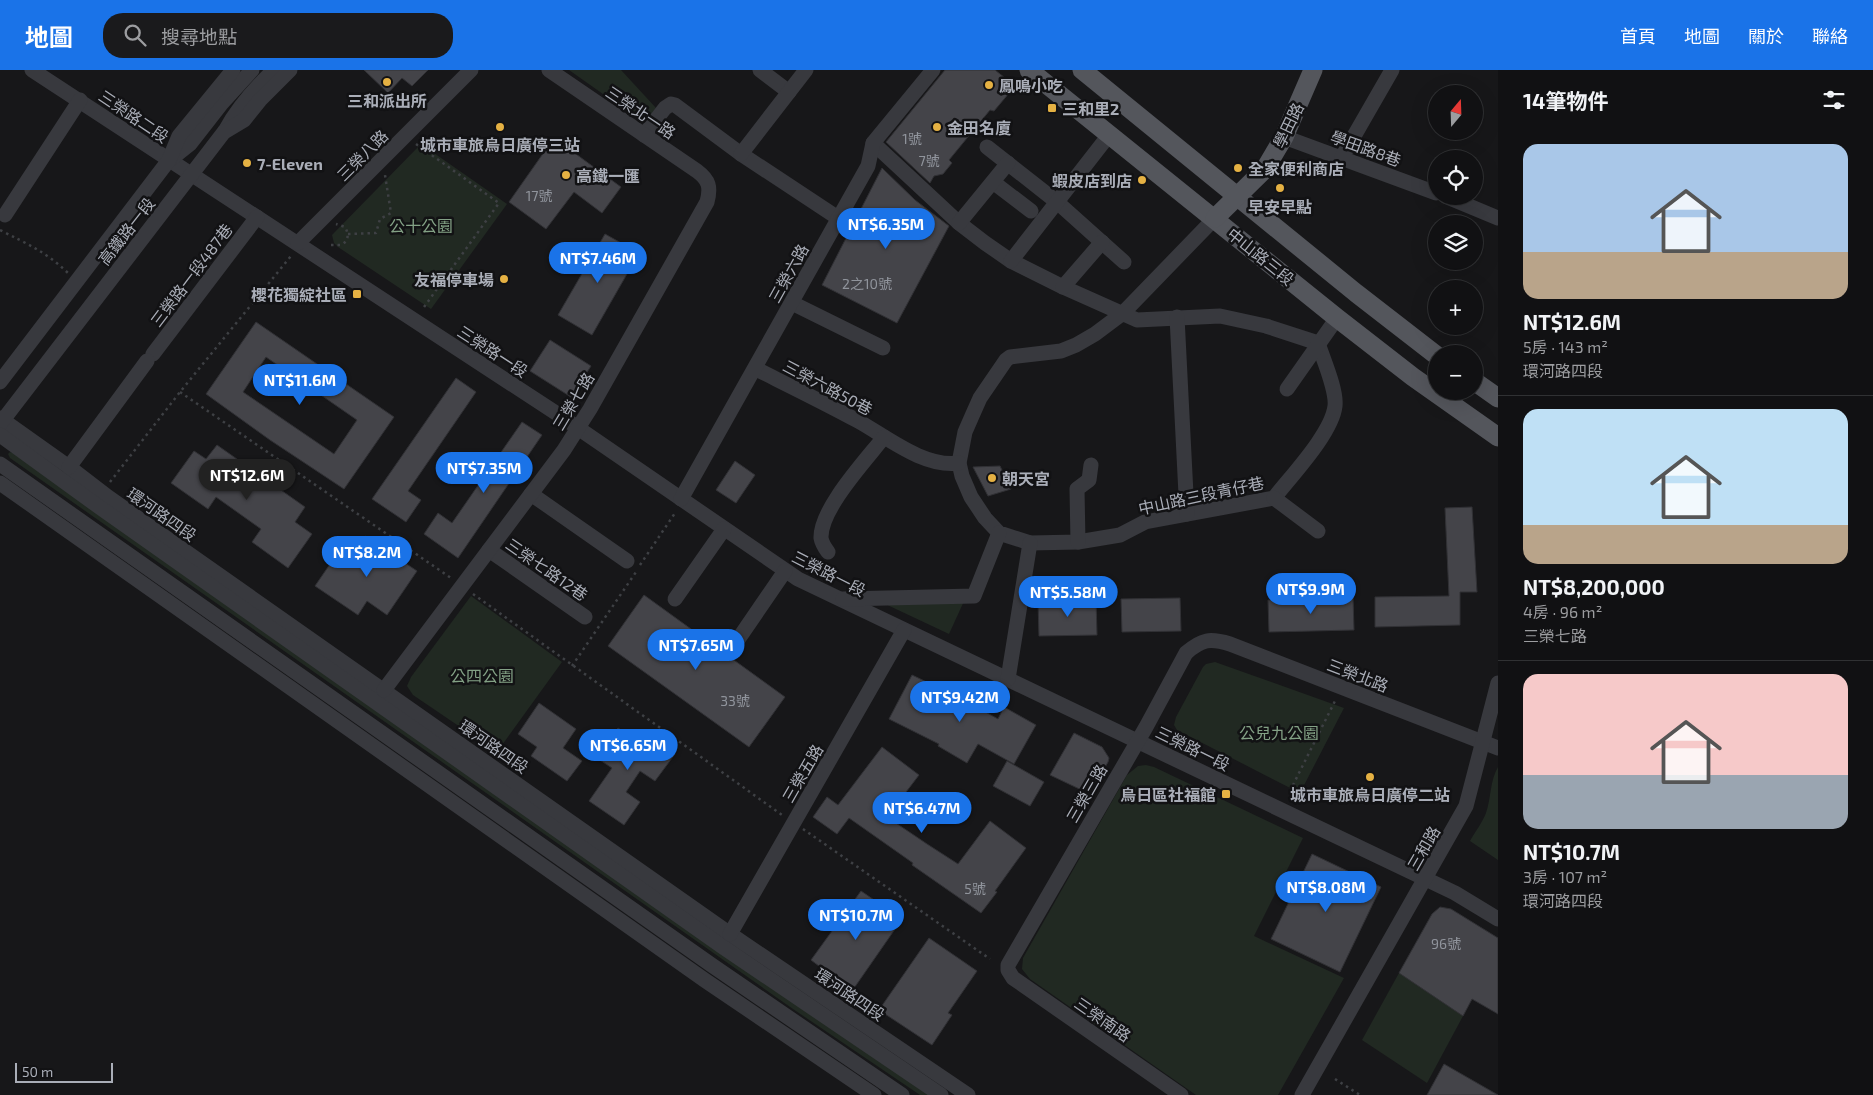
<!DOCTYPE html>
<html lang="zh-TW">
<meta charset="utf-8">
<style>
:root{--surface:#111113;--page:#1a1a1c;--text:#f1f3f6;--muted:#9c9da0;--line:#303133;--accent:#1a73e8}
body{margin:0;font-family:"Exo 2","Noto Sans TC",sans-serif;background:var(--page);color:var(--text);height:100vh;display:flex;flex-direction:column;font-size:19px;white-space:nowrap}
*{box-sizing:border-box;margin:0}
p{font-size:16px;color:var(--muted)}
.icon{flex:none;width:28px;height:28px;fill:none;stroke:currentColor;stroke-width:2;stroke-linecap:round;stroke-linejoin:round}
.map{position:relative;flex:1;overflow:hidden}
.side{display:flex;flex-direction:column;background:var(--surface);width:375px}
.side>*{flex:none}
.needle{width:32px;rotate:19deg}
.buttons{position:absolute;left:1428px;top:15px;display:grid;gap:10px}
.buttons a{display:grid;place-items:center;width:55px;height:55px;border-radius:50%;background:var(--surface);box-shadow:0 5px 20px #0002,0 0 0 1px var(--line);font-size:25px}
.scale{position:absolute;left:15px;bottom:12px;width:98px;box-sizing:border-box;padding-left:5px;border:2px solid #aaaeb8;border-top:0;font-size:14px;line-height:18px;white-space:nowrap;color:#aaaeb8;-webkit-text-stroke:4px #121214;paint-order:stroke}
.price{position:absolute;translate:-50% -42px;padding:0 11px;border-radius:18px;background:var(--accent);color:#fff;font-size:16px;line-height:32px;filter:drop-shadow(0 1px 2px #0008)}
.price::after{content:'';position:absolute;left:50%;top:30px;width:15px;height:11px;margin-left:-8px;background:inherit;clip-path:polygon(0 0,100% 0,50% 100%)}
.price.current{background:#222;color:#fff}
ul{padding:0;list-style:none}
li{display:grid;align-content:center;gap:10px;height:265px;padding:0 25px}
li+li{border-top:1px solid var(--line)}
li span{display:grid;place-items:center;height:155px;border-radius:15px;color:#555}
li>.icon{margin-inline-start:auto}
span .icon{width:90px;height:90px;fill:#fffc;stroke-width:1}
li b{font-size:21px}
h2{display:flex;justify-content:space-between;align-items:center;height:60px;padding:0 25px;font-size:21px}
header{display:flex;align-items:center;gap:30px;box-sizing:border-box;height:70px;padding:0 25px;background:var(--accent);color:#fff}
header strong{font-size:24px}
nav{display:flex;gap:28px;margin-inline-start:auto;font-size:18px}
.search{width:350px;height:45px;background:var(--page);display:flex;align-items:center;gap:12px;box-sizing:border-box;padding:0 18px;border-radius:20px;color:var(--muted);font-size:19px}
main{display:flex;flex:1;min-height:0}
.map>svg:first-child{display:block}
.green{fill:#212922}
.building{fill:#444449;stroke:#313135;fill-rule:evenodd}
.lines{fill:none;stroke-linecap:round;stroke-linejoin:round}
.path{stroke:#3e4044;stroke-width:2.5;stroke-dasharray:2.5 4;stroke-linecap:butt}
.minor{stroke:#38393e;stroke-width:15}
.major{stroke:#54565c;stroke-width:19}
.poi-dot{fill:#e5b143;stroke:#121214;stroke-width:2}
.labels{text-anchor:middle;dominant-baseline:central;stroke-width:5;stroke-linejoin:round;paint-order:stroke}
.number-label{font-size:14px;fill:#90949c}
.poi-label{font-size:16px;font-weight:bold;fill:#aaaeb8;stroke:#121214;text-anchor:start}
.street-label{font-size:16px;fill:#aaaeb8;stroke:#121214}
.park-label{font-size:16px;fill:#83a185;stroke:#121214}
</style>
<header>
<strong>地圖</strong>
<div class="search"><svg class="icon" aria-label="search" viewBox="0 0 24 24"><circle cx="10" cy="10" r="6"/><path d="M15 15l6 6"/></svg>搜尋地點</div>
<nav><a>首頁</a><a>地圖</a><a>關於</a><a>聯絡</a></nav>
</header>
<main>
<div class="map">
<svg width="1498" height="1025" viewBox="0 0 1498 1025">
<rect width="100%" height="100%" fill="#171719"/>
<g class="green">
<polygon points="569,0 621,0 656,38 644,53"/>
<polygon points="421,74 507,134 431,239 338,177 334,173 332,165"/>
<polygon points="10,382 13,383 931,1025 920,1025 793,939 10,388 8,384"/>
<polygon points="471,526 562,592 497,682 413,625 407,616 411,607"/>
<polygon points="965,529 949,564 881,532"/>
<polygon points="1215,592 1344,638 1300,723 1177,660 1174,655 1176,647 1203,597 1206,594"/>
<polygon points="1146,695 1154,697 1303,768 1254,866 1344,908 1278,1025 1196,1025 1030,909 1022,899 1023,888 1127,705 1138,696"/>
<path d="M1498,697V790L1470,771C1475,762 1482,753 1486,743C1491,729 1490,710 1498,697Z"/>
<polygon points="1399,903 1463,946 1427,1013 1362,970"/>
</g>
<g class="building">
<polygon points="364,0 428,0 412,16 402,8 388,23"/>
<polygon points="945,0 995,0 1015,16 994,41 990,40 949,90 952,93 943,104 934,106 930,113 886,72"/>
<polygon points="554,68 621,117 602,143 574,122 546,159 509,132"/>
<polygon points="882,98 915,130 949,156 897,253 822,215"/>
<polygon points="605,164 639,183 592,265 558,245"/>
<path d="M256,252L394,347L344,419L270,370L206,324ZM266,287L357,350L334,384L243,322Z"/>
<polygon points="550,270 591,296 571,327 530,301"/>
<polygon points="456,308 476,322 408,421 421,430 406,452 372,429"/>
<polygon points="522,352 542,365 458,488 424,464 438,443 452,453"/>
<polygon points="217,375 305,437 295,452 312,464 288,498 252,472 261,459 216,427 208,439 171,413 194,381 206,389"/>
<polygon points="735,391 755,405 736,433 716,420"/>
<polygon points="1000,396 1011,419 988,426 973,397"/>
<polygon points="1472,437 1477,522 1460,522 1460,555 1375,557 1375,527 1449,526 1445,438"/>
<polygon points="365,466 417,501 387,545 367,531 358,545 315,516 339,481 350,488"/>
<polygon points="644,525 785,627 749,677 608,576"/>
<polygon points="1180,528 1181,561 1122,562 1121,529"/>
<polygon points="1353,528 1354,560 1269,562 1268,530"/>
<polygon points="1096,530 1097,565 1039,566 1038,531"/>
<polygon points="912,605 964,630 998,649 1004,637 1036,655 1014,694 978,674 967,693 938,676 939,674 889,649"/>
<polygon points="539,633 576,659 563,678 582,691 567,711 531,686 537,677 518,664"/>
<polygon points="618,658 636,670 642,661 675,684 655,711 640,701 626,722 640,732 624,755 589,731 612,698 597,688"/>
<polygon points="1074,663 1102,677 1109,688 1108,692 1090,724 1050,705"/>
<polygon points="882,677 919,705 887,747 927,774 958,794 990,751 1026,778 995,821 997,822 981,843 912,795 913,793 849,748 837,764 813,747 827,727 838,735"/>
<polygon points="1007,691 1044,712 1030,736 993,716"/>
<polygon points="1312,784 1381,817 1340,902 1271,869"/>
<polygon points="861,821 902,849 852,921 811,890"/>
<polygon points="1440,837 1451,839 1498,868 1498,944 1472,929 1463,946 1399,903 1432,844"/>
<polygon points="929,868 977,901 948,943 952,945 932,975 879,940"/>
<polygon points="1444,994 1498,1025 1427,1025"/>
</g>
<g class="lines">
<g class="path">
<polyline points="416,74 499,133 424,237"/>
<path d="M0,160C27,174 45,181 68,203"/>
<polyline points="348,164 376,163 380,149 391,143 385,105"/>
<path d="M331,175H341C349,171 349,164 345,157L336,154"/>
<polyline points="180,322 451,508"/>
<polyline points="110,412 180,322 291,186"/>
<polyline points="640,495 675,443"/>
<polyline points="473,524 782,745"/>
<polyline points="572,596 636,502"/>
<polyline points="1290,721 1335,631"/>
<polyline points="803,759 990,889"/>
<polyline points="1335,1009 1360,1025"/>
</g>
<g class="minor">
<polyline points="32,0 559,345 798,509 1409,801 1455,823 1498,849"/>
<polyline points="760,0 789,22"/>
<path d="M225,61C238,37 254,19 274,0"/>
<polyline points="644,65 665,38 671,34 675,35 741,84 838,148"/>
<polyline points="1284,67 1436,123"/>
<path d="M873,73L959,153L985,173L1011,191L1063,217L1137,250L1220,246L1266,256L1318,273C1323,289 1337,320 1335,336C1332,363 1292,405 1274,428L1145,452L1120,465L1078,472L1030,473L999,463L985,448L971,427L962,406L959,393L965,362L972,346L980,328L1006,290L1010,287L1061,281L1076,275L1095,264L1123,243L1215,148"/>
<polyline points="987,77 1057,132 1124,192"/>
<polyline points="741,84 806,0"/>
<polyline points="1342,87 1392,0"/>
<polyline points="170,90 190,74 222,33 252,0"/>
<polyline points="993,112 1031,141"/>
<polyline points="1445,126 1498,148"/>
<polyline points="5,145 80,30"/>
<polyline points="959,153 1008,93"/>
<polyline points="298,173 471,0"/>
<polyline points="1011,191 1109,65"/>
<polyline points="1063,217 1102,172"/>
<polyline points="792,233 883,278"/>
<polyline points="1177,247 1187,444"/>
<polyline points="153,284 257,147"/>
<path d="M756,299C790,316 825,333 858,351C887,367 924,398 959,393"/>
<polyline points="0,312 169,90 179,66 233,0"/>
<polyline points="1287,319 1337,248"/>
<polyline points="0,348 69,397 108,427 730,864 968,1025"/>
<polyline points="0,354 224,62 244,50 260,30 290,0"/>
<polyline points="0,365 102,439 723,877 941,1025"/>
<polyline points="0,394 713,896 902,1025"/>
<polyline points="69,397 147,291"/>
<polyline points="0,413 706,911 874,1025"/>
<polyline points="531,424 627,491"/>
<polyline points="1274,428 1318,461"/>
<polyline points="681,429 868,96 873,73 933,0"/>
<polyline points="1078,472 1077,419 1089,410 1091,395"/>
<polyline points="489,480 585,547"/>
<path d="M828,482C825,478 822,474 821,468C820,439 866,390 884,367"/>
<polyline points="675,529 724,459"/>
<polyline points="843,529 974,526 999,463"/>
<polyline points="737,571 785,501"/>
<polyline points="1008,609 1030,473"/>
<path d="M384,620L564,380L590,339L707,132C711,117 709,110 697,101L549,0"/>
<polyline points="730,864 904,560"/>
<path d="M1181,1025L1013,908L1008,900V895L1146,657L1186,583C1202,569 1210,568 1230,574L1498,678"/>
<polyline points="1302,1025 1466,736 1498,613"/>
</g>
<g class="major">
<polyline points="1029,0 1337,248 1413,307 1498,367"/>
<polyline points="1082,0 1356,223 1436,285"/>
<polyline points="1215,148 1265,99 1284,67 1313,0"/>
<polyline points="1474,311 1498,328"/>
</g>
</g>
<g class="poi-dot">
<circle cx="387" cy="12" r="5"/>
<circle cx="989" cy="15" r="5"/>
<rect x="1047" y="33" width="10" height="10" rx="2.5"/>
<circle cx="500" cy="57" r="5"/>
<circle cx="937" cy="57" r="5"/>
<circle cx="247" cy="93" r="5"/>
<circle cx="1238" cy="98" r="5"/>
<circle cx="566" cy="105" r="5"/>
<circle cx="1142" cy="110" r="5"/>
<circle cx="1280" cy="118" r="5"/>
<circle cx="504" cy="209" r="5"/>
<rect x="352" y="219" width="10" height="10" rx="2.5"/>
<circle cx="992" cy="408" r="5"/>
<circle cx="1370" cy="707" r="5"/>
<rect x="1221" y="719" width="10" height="10" rx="2.5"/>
</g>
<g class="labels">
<g class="number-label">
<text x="912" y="68">1號</text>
<text x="929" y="90">7號</text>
<text x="539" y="125">17號</text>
<text x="867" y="213">2之10號</text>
<text x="735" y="630">33號</text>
<text x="975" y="818">5號</text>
<text x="1446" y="873">96號</text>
</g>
<g class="poi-label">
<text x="999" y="15">鳳鳴小吃</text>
<text x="387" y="30" text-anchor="middle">三和派出所</text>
<text x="1062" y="38">三和里2</text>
<text x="947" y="57">金田名廈</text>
<text x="500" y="74" text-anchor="middle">城市車旅烏日廣停三站</text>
<text x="257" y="93">7-Eleven</text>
<text x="1248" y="98">全家便利商店</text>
<text x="576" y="105">高鐵一匯</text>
<text x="1132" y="110" text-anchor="end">蝦皮店到店</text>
<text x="1280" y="136" text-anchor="middle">早安早點</text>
<text x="494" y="209" text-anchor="end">友福停車場</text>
<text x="347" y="224" text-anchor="end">櫻花獨綻社區</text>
<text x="1002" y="408">朝天宮</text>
<text x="1216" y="724" text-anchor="end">烏日區社福館</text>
<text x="1370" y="724" text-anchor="middle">城市車旅烏日廣停二站</text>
</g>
<g class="street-label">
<text transform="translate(641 42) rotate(34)">三榮北一路</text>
<text transform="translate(134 46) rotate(34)">三榮路二段</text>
<text transform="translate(1288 55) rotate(-64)">學田路</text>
<text transform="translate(1366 78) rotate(20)">學田路8巷</text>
<text transform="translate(362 85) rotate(-45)">三榮八路</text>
<text transform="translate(126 161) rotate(-52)">高鐵路一段</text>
<text transform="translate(1261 186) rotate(39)">中山路三段</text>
<text transform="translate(788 203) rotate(-61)">三榮六路</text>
<text transform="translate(191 205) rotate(-53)">三榮路一段487巷</text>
<text transform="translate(493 281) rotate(33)">三榮路一段</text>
<text transform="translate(828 317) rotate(28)">三榮六路50巷</text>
<text transform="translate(573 331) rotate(-59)">三榮七路</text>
<text transform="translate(1201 425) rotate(-12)">中山路三段青仔巷</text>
<text transform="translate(162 444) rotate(35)">環河路四段</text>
<text transform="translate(547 499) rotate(35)">三榮七路12巷</text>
<text transform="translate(829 503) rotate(27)">三榮路一段</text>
<text transform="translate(1358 605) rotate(21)">三榮北路</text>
<text transform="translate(494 676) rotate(35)">環河路四段</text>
<text transform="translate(1193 678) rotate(26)">三榮路一段</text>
<text transform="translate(802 703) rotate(-60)">三榮五路</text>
<text transform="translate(1086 723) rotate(-60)">三榮三路</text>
<text transform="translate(1423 778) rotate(-60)">三和路</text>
<text transform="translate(850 924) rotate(34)">環河路四段</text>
<text transform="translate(1103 949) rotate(35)">三榮南路</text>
</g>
<g class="park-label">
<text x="421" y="155">公十公園</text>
<text x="482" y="605">公四公園</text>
<text x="1279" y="662">公兒九公園</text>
</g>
</g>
</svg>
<div class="buttons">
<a><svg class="needle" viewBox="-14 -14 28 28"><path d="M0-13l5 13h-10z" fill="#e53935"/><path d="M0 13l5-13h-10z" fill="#9c9da0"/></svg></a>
<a><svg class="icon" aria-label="locate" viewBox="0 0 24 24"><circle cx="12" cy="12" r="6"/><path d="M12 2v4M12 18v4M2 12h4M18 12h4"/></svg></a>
<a><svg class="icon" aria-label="layers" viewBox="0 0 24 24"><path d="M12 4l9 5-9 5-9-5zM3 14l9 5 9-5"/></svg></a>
<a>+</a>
<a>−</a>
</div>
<div class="scale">50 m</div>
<b class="price" style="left:886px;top:180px">NT$6.35M</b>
<b class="price" style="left:598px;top:214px">NT$7.46M</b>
<b class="price" style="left:300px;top:336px">NT$11.6M</b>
<b class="price" style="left:484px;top:424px">NT$7.35M</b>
<b class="price current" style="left:247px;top:431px">NT$12.6M</b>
<b class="price" style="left:367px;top:508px">NT$8.2M</b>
<b class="price" style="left:1311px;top:545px">NT$9.9M</b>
<b class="price" style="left:1068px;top:548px">NT$5.58M</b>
<b class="price" style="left:696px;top:601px">NT$7.65M</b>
<b class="price" style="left:960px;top:653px">NT$9.42M</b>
<b class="price" style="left:628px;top:701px">NT$6.65M</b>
<b class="price" style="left:922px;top:764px">NT$6.47M</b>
<b class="price" style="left:1326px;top:843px">NT$8.08M</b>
<b class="price" style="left:856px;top:871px">NT$10.7M</b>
</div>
<section class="side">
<h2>14筆物件<svg class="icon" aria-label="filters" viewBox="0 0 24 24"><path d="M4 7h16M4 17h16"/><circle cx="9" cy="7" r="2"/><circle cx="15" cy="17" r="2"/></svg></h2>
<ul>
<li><span style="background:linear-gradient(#a9c7e8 70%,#b9a48a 0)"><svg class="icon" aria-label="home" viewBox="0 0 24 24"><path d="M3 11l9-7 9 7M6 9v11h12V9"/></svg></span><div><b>NT$12.6M</b><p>5房 · 143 m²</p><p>環河路四段</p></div></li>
<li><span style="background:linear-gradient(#bfe0f5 75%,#b9a48a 0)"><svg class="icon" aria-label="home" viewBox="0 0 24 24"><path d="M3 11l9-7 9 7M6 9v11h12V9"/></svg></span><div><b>NT$8,200,000</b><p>4房 · 96 m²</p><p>三榮七路</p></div></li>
<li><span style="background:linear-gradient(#f6c9c9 65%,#9aa5b1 0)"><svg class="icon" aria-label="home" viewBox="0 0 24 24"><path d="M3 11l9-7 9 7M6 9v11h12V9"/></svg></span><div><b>NT$10.7M</b><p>3房 · 107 m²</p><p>環河路四段</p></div></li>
</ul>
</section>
</main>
